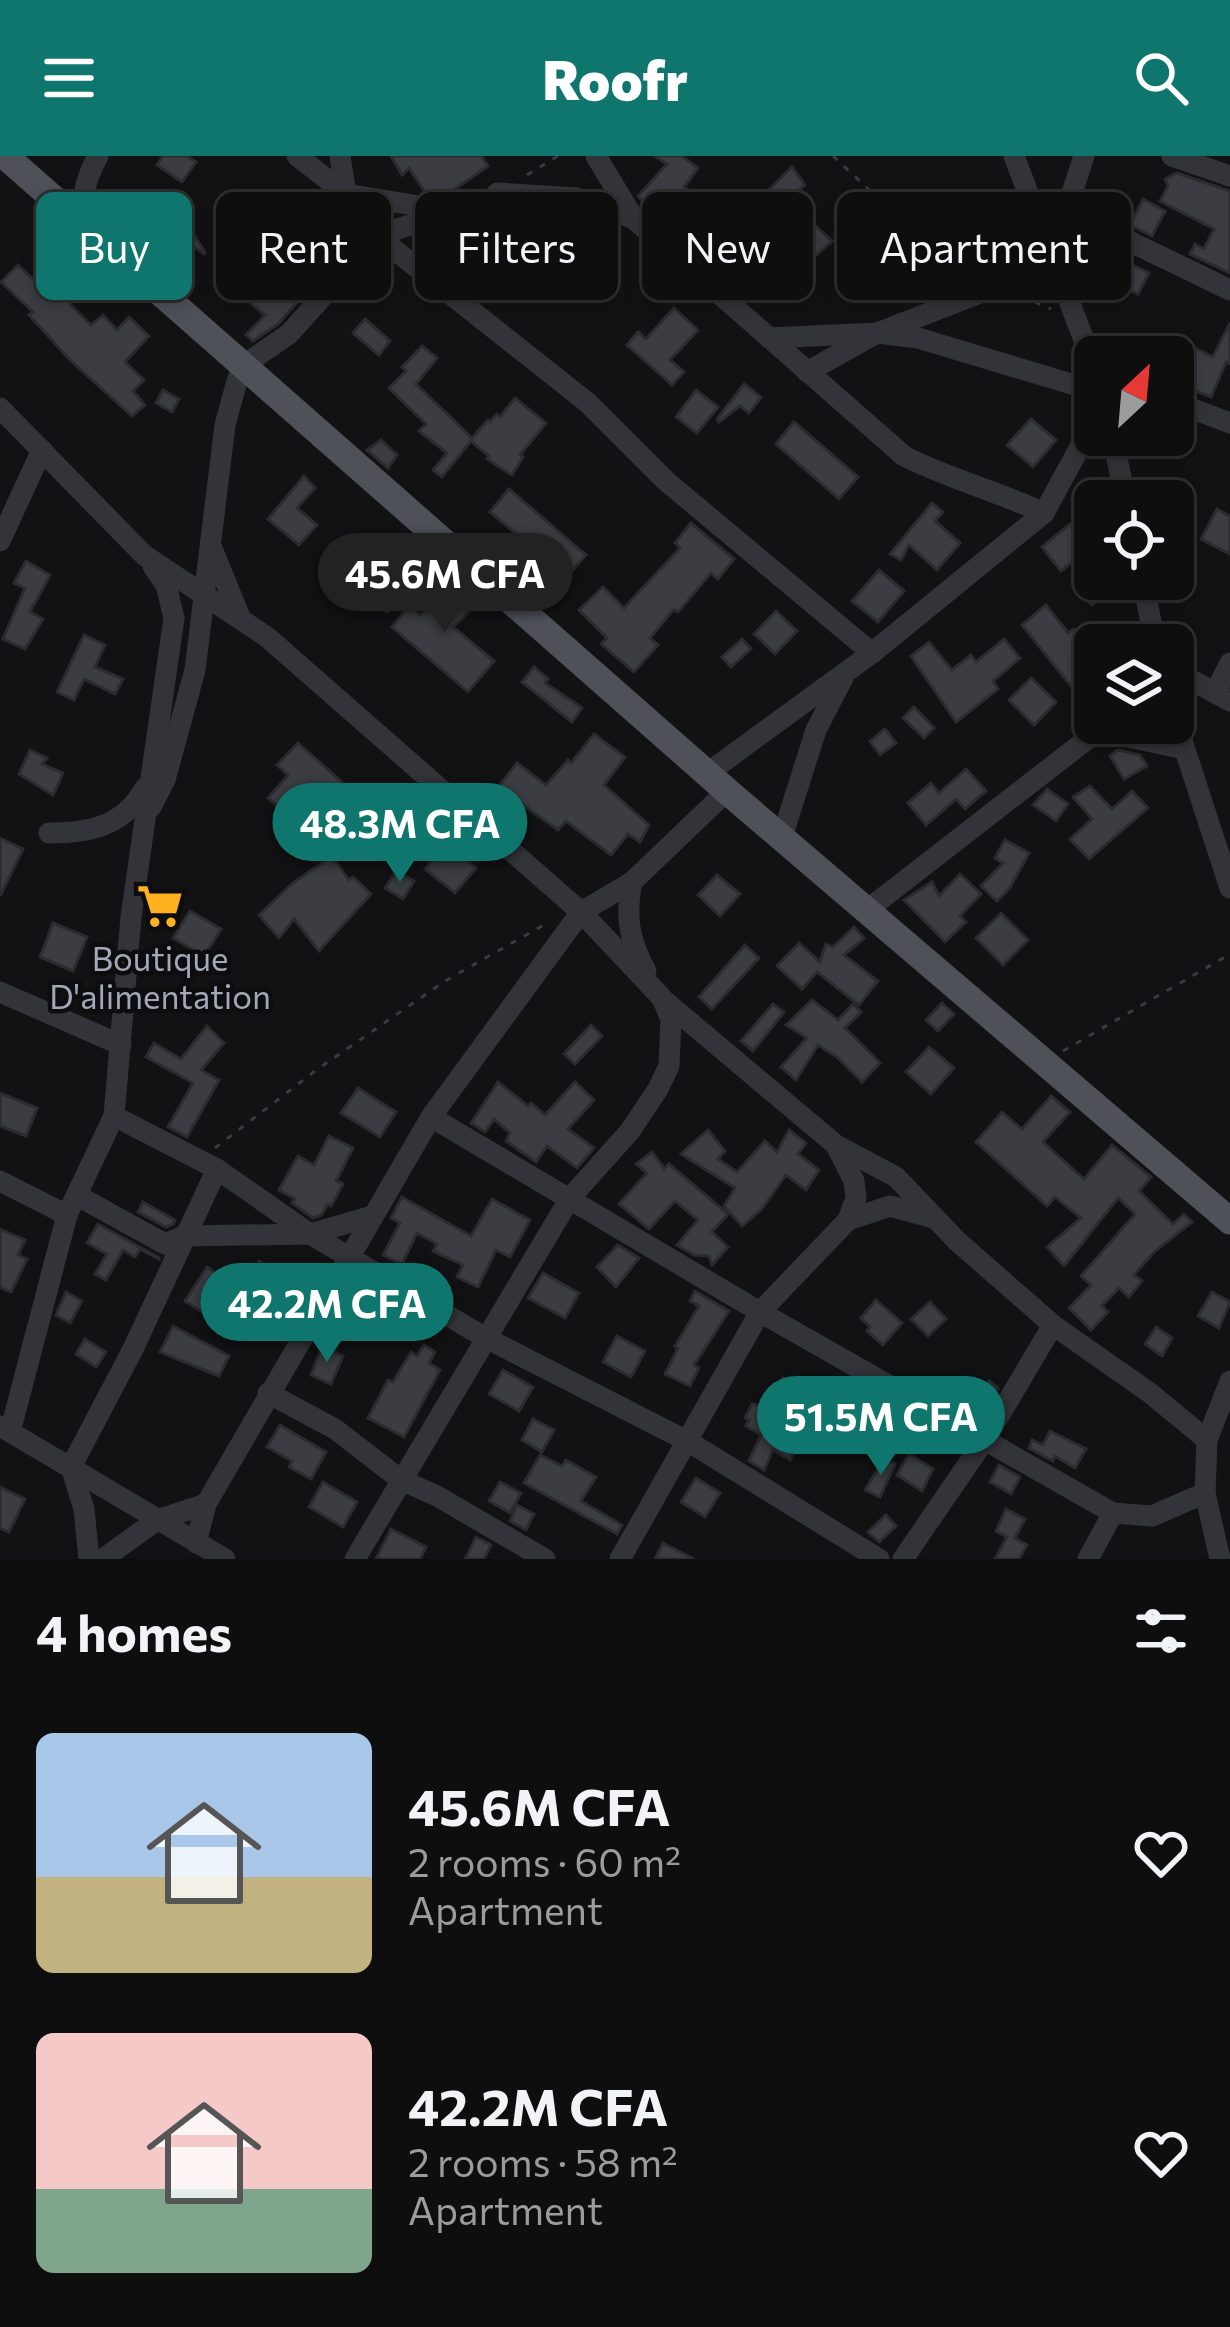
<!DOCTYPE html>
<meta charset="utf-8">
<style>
:root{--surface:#0e0e0f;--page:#1c1c1d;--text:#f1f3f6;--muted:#9b9c9e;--line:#2e2e2f;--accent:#0f766e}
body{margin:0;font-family:Commissioner,sans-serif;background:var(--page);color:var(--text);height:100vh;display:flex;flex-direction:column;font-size:45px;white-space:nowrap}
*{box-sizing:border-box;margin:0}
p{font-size:39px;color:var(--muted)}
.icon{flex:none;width:66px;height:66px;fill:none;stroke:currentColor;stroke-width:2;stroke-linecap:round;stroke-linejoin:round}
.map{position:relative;height:1403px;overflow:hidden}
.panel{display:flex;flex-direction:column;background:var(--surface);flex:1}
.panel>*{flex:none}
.hud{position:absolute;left:36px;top:36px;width:1158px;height:108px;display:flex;gap:24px}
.needle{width:78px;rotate:26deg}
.controls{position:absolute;left:1074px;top:180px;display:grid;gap:24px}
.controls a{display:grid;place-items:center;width:120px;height:120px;border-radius:18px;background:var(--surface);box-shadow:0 6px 18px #0003,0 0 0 3px var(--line);font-size:60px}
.price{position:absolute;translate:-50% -102px;padding:0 27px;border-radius:42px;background:var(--accent);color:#fff;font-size:39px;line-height:78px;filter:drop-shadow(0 3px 6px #0008)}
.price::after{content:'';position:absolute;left:50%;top:72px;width:36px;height:27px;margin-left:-18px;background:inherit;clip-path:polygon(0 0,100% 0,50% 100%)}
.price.on{background:#222;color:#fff}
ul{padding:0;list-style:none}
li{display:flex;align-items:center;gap:36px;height:300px;padding:0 36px}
li span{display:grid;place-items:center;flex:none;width:336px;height:240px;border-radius:18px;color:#555}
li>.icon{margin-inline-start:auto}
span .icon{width:144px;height:144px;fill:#fffc;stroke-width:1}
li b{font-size:51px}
h2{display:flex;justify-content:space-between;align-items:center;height:144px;padding:0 36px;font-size:51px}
.tag{padding:0 42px;border-radius:18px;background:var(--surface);box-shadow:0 6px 18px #0003,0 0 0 3px var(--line);font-size:42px;line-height:108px}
.tag.on{background:var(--accent);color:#fff}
header{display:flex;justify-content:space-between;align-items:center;height:156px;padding:0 36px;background:var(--accent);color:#fff;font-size:54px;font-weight:800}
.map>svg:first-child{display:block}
.building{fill:#3c3d42;stroke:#2c2c30;stroke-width:3}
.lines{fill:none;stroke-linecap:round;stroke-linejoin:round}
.path{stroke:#393b40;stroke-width:3;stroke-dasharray:6 9;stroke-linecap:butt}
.minor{stroke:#333439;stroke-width:21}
.major{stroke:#4f5159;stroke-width:27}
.labels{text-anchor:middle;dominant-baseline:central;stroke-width:9;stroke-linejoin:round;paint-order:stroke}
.poi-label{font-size:33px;fill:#a2a8b6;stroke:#0d0d0f}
</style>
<header><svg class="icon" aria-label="menu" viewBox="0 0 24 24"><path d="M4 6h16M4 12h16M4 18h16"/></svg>Roofr<svg class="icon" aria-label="search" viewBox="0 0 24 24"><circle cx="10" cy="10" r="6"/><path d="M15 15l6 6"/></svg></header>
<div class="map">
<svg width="1230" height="1403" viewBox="0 0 1230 1403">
<rect width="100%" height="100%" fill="#121214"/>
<g class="building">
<polygon points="163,0 187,0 196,6 182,26 157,9"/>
<polygon points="391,0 481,0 488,10 446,39 425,36 409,12 402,19"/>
<polygon points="655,0 682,0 698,12 684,31 687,33 658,64 638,40 667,8"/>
<polygon points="792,11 805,29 788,43 781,34 766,54 756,47"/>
<polygon points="1177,17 1230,35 1230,117 1190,98 1195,88 1204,93 1214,73 1160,45 1168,30 1165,23"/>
<polygon points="254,40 286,69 281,75 312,100 291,127 305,137 279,167 253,185 246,179 265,159 238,137 243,132 235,124 250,108 217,81"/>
<polygon points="723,40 738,54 712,85 696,72"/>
<polygon points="1143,43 1165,55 1152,80 1130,69"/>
<polygon points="322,50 337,62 328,73 313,61"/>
<polygon points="177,54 205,96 204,98 165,68"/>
<polygon points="805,60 832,85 794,119 771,98 754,118 738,105 761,76 777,90"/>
<polygon points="18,109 48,137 69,117 86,133 70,148 91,169 103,159 117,174 129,161 149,180 125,206 144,224 133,235 145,249 132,260 70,204 29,159 33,156 1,126"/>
<polygon points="1132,109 1149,117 1138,138 1121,130"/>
<polygon points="674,152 698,174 670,204 684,216 672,229 627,189 638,176 646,183"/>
<polygon points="365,163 390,185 379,199 353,177"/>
<polygon points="1230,167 1230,208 1226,206 1211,241 1188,232 1190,228 1173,219 1173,201 1160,201 1171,180 1213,201"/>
<polygon points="422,190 437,202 416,228 472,282 488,264 490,266 497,258 500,261 515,242 546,267 520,299 523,301 512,319 487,303 489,300 471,285 442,321 433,314 447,297 419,275 426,268 389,232 406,215 402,211"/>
<polygon points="744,228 761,241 749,257 740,250 719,266 717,263"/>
<polygon points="163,234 179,243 172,256 156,247"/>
<polygon points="696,234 718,251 697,277 676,261"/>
<polygon points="1031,263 1056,284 1033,311 1007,289"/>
<polygon points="794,266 858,321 839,343 776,288"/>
<polygon points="381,284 397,299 388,312 367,294"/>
<polygon points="304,320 315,332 297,352 317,369 299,389 268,363"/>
<polygon points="509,333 586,399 562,427 528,398 533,392 490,356"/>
<polygon points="932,347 943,356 935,365 960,387 937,414 909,389 901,404 890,398"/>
<polygon points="1217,353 1230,360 1230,398 1201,383"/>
<polygon points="691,367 734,403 718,423 711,417 678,456 674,453 650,482 658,489 634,516 601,488 607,482 579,454 603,431 624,452 680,392 675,387"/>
<polygon points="1070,368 1089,392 1061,415 1042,391"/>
<polygon points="375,394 408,408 388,456 354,442"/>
<polygon points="26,405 50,419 30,456 43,463 25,493 3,483 25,432 14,427"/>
<polygon points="436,413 473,452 453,471 494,505 468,536 392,471 409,449 420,459 440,439 425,427"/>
<polygon points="879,414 904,435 878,466 852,445"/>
<polygon points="1097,426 1107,436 1092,449 1083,439"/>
<polygon points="1046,449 1068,477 1074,473 1095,500 1095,517 1074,534 1022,469"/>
<polygon points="776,455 797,475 775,498 754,478"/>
<polygon points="84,479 105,489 95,511 123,523 115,538 84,523 74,544 57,536"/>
<polygon points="742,483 751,493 731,511 722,501"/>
<polygon points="1004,483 1020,502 993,525 998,533 956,566 911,500 929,486 952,514 971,499 976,506"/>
<polygon points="534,511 548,523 545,527 582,552 572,566 522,526"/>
<polygon points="1031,522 1056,546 1034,569 1009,544"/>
<polygon points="914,551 934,572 924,582 903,562"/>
<polygon points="885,573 896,587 880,599 870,585"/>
<polygon points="594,578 625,601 604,629 649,669 640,686 628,678 611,699 566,665 558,674 498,631 517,607 546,629 568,604 571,607"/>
<polygon points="298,587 362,644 324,695 312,685 315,681 268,642 288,619 277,609"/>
<polygon points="30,594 47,602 42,608 63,617 53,639 19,618"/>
<polygon points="1118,594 1140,599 1147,610 1124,623 1110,600"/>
<polygon points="966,613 986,635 965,653 956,643 926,669 908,647 931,627 939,637"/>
<polygon points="1090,630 1112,653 1132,635 1148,652 1089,703 1070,683 1092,663 1073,641"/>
<polygon points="1047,633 1068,648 1056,665 1033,649"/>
<polygon points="0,682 23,693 0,740"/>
<polygon points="1005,684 1029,697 1009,733 997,745 981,730 1003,707 995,702"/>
<polygon points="447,687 476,712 455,737 425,713"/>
<polygon points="332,700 349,724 353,721 371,738 319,795 294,763 279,782 259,759 293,727"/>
<polygon points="396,715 414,725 403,743 385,732"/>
<polygon points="960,718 981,738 960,760 966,766 945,786 904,744 932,726 939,740"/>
<polygon points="717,719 740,738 720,760 698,739"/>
<polygon points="190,755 221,773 204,800 173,782"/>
<polygon points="1001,757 1028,784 1003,809 976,782"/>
<polygon points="53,767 87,781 73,815 40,801"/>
<polygon points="854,771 864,782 844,799 878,825 859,849 817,816 802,833 777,810 799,787 820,806 826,788 833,791"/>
<polygon points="745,789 759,802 712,853 699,841"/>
<polygon points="812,844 838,864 853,848 861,856 845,872 880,907 862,926 837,901 818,889 796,924 781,911 807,882 786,869"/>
<polygon points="942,847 954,858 938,875 926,864"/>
<polygon points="773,848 784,856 753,895 741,885"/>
<polygon points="591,869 602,880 575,908 564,898"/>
<polygon points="207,870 224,887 201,914 219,924 187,981 168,971 193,927 146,901 154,887 181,903"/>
<polygon points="929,891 954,912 931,938 906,916"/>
<polygon points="498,926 528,950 531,947 545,959 575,926 594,944 568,973 594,992 577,1012 547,990 536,1006 506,985 510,977 494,963 485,976 471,967"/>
<polygon points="358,932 396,956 380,981 341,957"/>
<polygon points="0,937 37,952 26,980 0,970"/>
<polygon points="1051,940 1070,956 1043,986 1084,1023 1112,989 1151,1021 1139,1035 1173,1068 1184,1058 1192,1066 1155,1095 1134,1119 1142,1125 1129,1141 1119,1132 1102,1150 1108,1156 1091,1174 1069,1152 1091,1129 1081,1120 1135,1058 1118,1042 1064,1110 1047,1091 1081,1062 1055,1041 1047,1050 976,986 1002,956 1022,973"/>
<polygon points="708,974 725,995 718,1003 737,1016 765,985 777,996 789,974 806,987 798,998 819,1014 806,1034 786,1019 761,1054 742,1070 724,1050 735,1032 681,998"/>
<polygon points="329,980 353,992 336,1025 343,1028 331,1050 328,1048 321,1059 313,1062 292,1047 295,1043 279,1034 298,1000 314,1009"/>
<polygon points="652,996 664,1012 669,1008 728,1058 712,1076 728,1091 712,1109 709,1100 694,1099 677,1089 698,1064 675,1045 649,1073 619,1048 647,1017 636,1008"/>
<polygon points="402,1041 471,1080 492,1043 530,1064 510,1101 496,1094 478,1131 457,1121 463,1109 433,1095 437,1088 417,1077 402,1108 383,1099 400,1067 391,1062"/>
<polygon points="143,1046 175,1064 173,1068 166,1071 138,1056"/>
<polygon points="98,1068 159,1102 159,1103 140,1093 135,1101 123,1094 106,1124 95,1118 107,1098 87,1087"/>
<polygon points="0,1073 25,1084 18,1099 27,1103 11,1136 0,1131"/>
<polygon points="618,1089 639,1102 616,1131 597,1111"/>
<polygon points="259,1105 299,1125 287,1145 272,1136 252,1173 212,1151 207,1159 185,1145 207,1111 241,1133 247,1130"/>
<polygon points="543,1117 579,1137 565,1162 528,1142"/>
<polygon points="695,1135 729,1155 694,1209 699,1212 690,1230 665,1218 678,1192 675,1190 699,1150 690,1145"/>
<polygon points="66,1136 82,1145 70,1167 56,1159"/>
<polygon points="1212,1136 1230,1146 1219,1172 1198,1160"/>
<polygon points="876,1144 902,1167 883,1189 867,1175 870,1171 861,1162"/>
<polygon points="930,1146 946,1163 928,1180 911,1163"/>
<polygon points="173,1170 229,1200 219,1220 160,1196"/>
<polygon points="1156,1171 1172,1182 1162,1200 1145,1188"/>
<polygon points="617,1180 645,1195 631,1221 603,1206"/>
<polygon points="85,1183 106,1196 96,1211 76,1198"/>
<polygon points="424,1189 435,1196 429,1207 440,1214 404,1281 368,1262 388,1224 393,1226 411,1196 417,1200"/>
<polygon points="322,1191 343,1200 331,1228 311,1219"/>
<polygon points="503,1214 533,1231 519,1255 489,1238"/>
<polygon points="783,1222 816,1239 826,1222 853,1238 823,1291 803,1281 790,1304 773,1294 764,1314 749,1305 761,1279 746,1270 749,1264 745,1262 752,1248 768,1251"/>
<polygon points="989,1225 998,1232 987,1252 975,1243"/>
<polygon points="533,1263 554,1274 542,1296 522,1284"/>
<polygon points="280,1269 326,1296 311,1323 289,1311 292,1305 267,1291"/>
<polygon points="1050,1275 1086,1293 1075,1312 1055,1300 1053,1305 1029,1292 1032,1284 1043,1289"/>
<polygon points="909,1298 933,1313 922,1335 897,1319"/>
<polygon points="540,1299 562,1310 566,1304 596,1321 581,1345 622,1369 617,1378 524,1327"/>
<polygon points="884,1303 895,1308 880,1341 865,1334"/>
<polygon points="999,1309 1020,1321 1011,1338 990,1326"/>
<polygon points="696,1322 720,1337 705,1361 681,1346"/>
<polygon points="323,1326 357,1346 343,1371 309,1351"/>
<polygon points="500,1326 521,1337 510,1357 489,1345"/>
<polygon points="0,1331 25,1343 9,1376 0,1372"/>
<polygon points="517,1349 534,1358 526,1374 510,1365"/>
<polygon points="1006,1353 1025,1363 1015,1382 1027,1389 1019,1403 995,1403 1007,1381 996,1375"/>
<polygon points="886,1359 896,1370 879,1386 868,1376"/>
<polygon points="391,1373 426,1391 420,1403 376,1403"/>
<polygon points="476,1381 491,1389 484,1403 465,1403"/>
<polygon points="663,1387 694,1403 655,1403"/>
</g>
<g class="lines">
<g class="path">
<polyline points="833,0 898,61 981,118"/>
<polyline points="527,19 558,0"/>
<polyline points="1021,140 1051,153"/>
<polyline points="1063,895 1230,798"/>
<polyline points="215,992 315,915 445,825 549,766"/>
</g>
<g class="minor">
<polyline points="340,0 346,38"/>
<polyline points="596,0 634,63"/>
<polyline points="1014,0 1095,213"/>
<polyline points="1172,0 1230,20"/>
<path d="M497,37L577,42L634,63L904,300C949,323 997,335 1044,357"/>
<polyline points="346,38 450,55"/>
<polyline points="1067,55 1230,134"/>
<path d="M90,75C79,47 84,25 98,0"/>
<polyline points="377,80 588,247 666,325 872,497"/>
<polyline points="377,80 445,57"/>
<polyline points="769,182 877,177 918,182 1095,235"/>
<polyline points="807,216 877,177 998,130 1052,98 1084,0"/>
<polyline points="0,252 144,399 267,481 581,756 662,842 671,863 669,910 658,933 630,975 570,1042 355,1403"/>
<polyline points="1173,257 1190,252 1230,267"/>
<polyline points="1112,279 1126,345"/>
<polyline points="0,385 42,294"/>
<polyline points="211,390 240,461"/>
<polyline points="1142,423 1156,489"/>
<polyline points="1173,514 1230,545"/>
<polyline points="1215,537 1230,507"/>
<polyline points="1173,557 1230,732"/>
<polyline points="1097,574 1184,593"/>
<polyline points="709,616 872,497 1044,357 1088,276 1095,275"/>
<polyline points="151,651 165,624 195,514 225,269 237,225 244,209 289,178 377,80 346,38 297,0"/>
<path d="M49,677C90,677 124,670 145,632"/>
<polyline points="782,681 816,574 844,520"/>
<path d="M632,726C625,759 629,785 646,815"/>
<polyline points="867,754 1108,567"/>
<polyline points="0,836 121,889"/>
<polyline points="666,846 836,989 896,1021 957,1085 1053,1169 1150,1237 1207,1284 1230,1225"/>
<polyline points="114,960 217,1013 310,1078 484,1181 689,1286 879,1403"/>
<polyline points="431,961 760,1156 1113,1357 1152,1360 1205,1337 1207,1284"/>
<polyline points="0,1025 67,1059"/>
<polyline points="78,1040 165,1088 184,1080 310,1078 372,1060"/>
<polyline points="848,1064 890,1050 934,1062"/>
<polyline points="268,1237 335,1273 401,1324 437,1340 545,1403"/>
<polyline points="0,1270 225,1403"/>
<polyline points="10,1276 67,1059 114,960 131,761 174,462 166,429 153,410"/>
<polyline points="1205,1337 1220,1403"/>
<polyline points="196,1387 206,1348 431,961 581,756 632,726 727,635"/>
<polyline points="89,1403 84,1353 71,1311 133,1193 217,1013"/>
<polyline points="103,1403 157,1364 206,1348"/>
<polyline points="620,1403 760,1156 848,1064 856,1042 854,1025 836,989"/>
<polyline points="903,1403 986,1282 1053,1169"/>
<polyline points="1088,1403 1113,1357"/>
</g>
<polyline class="major" points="5,0 727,635 1230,1065"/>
</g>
<defs>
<g id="supermarket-bare" transform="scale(3.6)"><path d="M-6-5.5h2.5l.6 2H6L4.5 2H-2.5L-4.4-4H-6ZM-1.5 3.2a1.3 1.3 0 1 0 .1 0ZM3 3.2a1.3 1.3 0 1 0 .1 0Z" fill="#ffb21f" stroke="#0d0d0f" stroke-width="2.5" paint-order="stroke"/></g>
</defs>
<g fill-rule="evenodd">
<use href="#supermarket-bare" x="160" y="750"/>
</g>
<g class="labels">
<g class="poi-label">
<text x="160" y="801">Boutique<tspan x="160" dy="38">D'alimentation</tspan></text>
</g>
</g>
</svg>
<div class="controls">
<a><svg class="needle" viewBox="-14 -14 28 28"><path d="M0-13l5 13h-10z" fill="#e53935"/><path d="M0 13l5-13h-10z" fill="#9b9c9e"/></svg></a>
<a><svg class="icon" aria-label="locate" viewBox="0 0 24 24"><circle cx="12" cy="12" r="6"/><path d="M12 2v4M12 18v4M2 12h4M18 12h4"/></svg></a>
<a><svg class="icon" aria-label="layers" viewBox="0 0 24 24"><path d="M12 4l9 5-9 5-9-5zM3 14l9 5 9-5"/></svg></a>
</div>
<b class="price on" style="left:445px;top:479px">45.6M CFA</b>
<b class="price" style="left:400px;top:729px">48.3M CFA</b>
<b class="price" style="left:327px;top:1209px">42.2M CFA</b>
<b class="price" style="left:881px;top:1322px">51.5M CFA</b>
<div class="hud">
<a class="tag on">Buy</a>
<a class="tag">Rent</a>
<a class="tag">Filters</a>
<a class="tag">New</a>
<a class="tag">Apartment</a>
</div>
</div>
<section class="panel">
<h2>4 homes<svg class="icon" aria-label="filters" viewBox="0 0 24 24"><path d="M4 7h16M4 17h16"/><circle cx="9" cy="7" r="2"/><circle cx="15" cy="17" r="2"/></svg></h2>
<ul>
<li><span style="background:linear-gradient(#a9c7e8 60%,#c2b280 0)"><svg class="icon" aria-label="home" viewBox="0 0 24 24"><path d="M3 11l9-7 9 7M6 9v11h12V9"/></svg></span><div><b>45.6M CFA</b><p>2 rooms · 60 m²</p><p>Apartment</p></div><svg class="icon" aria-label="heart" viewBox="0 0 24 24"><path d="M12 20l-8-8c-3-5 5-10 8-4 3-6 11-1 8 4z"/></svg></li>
<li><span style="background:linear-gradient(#f6c9c9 65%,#7fa58c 0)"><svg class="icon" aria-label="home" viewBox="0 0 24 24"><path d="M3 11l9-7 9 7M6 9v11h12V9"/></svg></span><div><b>42.2M CFA</b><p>2 rooms · 58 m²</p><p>Apartment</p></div><svg class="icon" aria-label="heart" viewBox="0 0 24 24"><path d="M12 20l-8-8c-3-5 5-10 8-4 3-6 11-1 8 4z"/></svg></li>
</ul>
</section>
